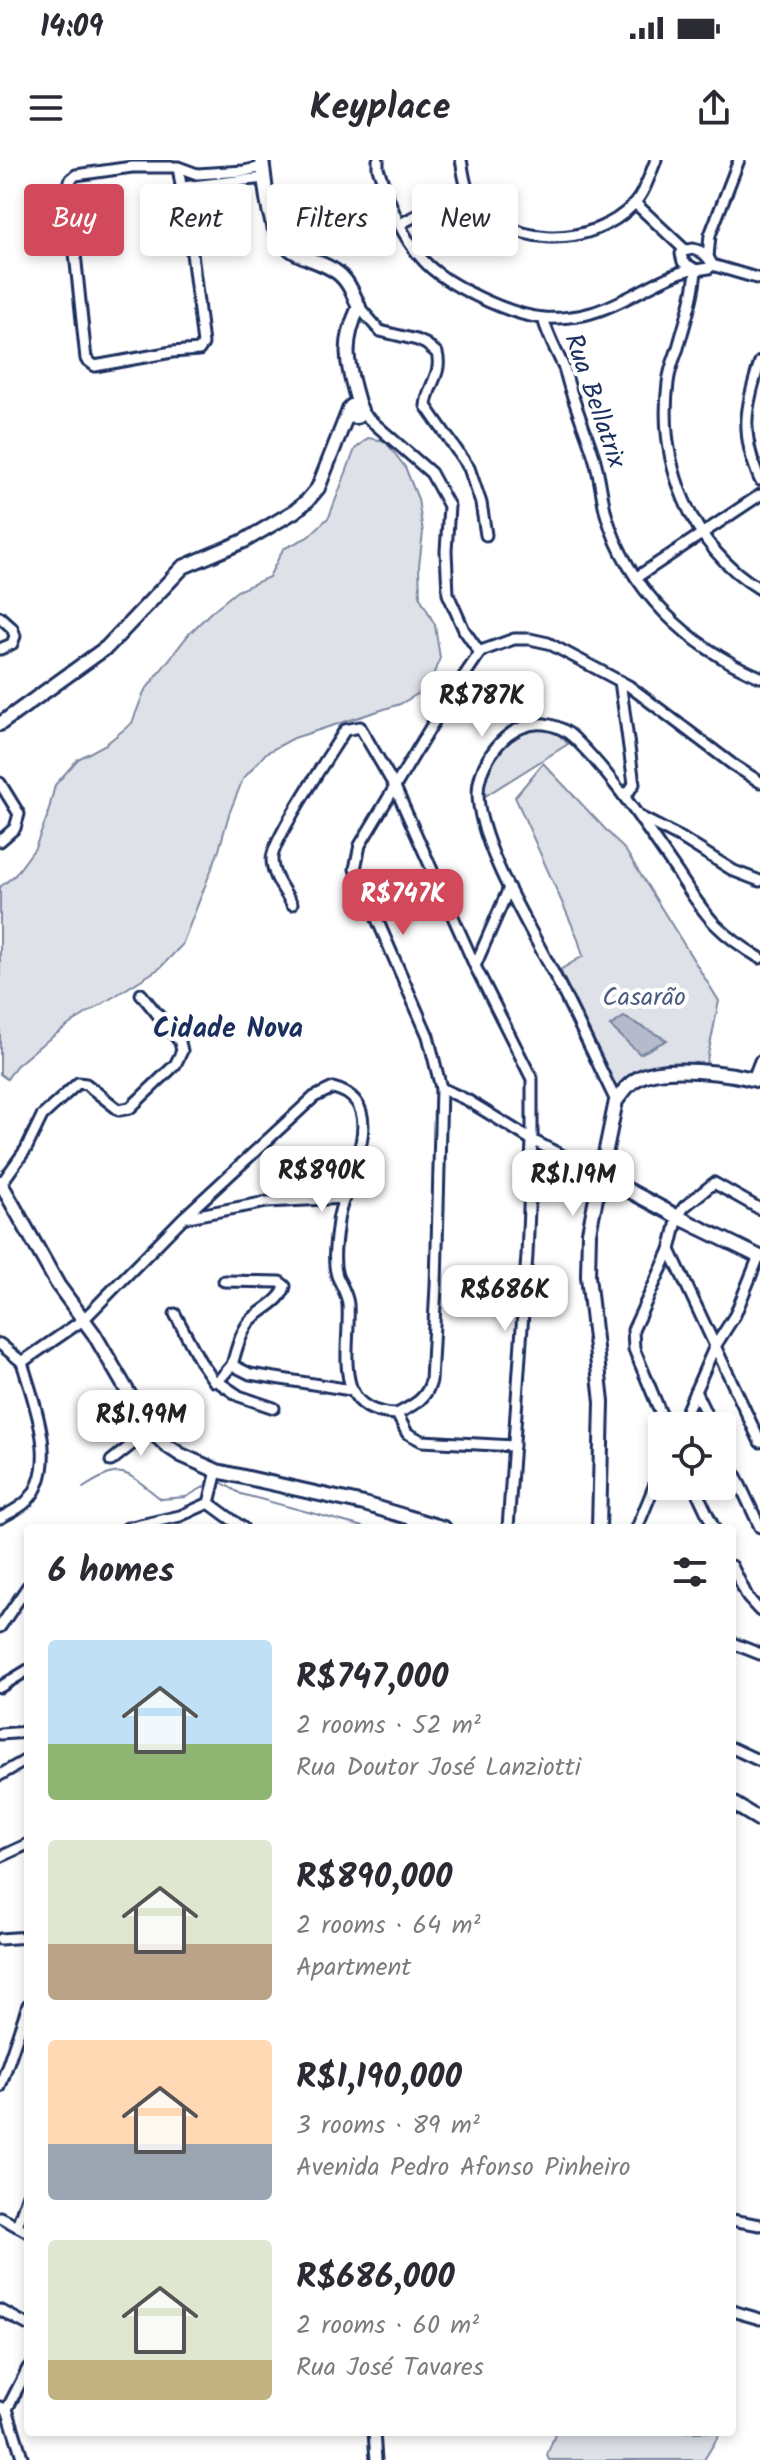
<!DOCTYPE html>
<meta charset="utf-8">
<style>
:root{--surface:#fff;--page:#f2f2f3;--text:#2b2b33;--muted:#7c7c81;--accent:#d1495b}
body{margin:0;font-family:Kalam,sans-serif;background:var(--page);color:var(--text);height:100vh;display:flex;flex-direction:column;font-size:30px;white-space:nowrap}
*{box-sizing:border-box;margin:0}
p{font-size:26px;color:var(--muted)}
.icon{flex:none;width:44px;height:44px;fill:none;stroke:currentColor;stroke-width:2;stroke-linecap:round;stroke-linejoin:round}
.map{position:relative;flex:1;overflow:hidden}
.side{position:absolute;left:24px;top:1364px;width:712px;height:912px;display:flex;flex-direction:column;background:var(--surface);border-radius:8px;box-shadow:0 4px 12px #0003}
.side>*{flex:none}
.guide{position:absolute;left:24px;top:24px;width:712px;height:72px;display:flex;gap:16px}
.tools{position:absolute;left:648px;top:1252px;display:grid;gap:16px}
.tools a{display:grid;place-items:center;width:88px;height:88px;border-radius:8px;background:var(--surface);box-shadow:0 4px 12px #0003;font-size:40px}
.price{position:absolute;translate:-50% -68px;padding:0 18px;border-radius:16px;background:#fff;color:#222;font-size:26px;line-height:52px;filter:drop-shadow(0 2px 4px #0008)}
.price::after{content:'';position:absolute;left:50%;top:48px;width:24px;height:18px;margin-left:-12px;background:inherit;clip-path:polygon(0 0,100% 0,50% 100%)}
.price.current{background:var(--accent);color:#fff}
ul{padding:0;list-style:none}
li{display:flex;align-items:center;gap:24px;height:200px;padding:0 24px}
li span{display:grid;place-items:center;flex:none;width:224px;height:160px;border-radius:8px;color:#555}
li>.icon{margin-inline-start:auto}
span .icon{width:96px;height:96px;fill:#fffc;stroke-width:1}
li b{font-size:34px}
h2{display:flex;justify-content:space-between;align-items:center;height:96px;padding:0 24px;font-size:34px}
.tag{padding:0 28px;border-radius:8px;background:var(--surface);box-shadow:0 4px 12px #0003;font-size:28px;line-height:72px}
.tag.current{background:var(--accent);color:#fff}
.status{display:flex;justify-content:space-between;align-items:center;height:56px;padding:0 40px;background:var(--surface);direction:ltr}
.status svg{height:22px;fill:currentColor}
header{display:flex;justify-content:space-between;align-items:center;height:104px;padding:0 24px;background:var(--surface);font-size:36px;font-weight:700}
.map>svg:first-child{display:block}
.green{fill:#dee1e7;stroke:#7c88a2;stroke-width:2}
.water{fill:#b5bbca;stroke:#77839f;stroke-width:2}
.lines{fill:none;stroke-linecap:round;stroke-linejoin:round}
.stream{stroke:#77839f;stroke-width:2}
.minor-casing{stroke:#1b2f5e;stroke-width:15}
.tertiary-casing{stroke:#1b2f5e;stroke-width:18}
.minor{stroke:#fff;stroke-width:9}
.tertiary{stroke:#fff;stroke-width:12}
.labels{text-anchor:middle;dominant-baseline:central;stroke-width:8;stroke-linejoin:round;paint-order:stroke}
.street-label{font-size:26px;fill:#1b2f5e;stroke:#fff}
.park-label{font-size:26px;fill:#4c5c80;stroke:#fff}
.neighbourhood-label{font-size:28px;font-weight:bold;fill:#1b2f5e;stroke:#fff}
</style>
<div class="status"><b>14:09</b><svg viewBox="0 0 49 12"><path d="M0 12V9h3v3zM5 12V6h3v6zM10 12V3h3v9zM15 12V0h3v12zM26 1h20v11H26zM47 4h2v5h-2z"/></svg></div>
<header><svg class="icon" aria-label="menu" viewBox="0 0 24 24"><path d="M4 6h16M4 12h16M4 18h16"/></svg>Keyplace<svg class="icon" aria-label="share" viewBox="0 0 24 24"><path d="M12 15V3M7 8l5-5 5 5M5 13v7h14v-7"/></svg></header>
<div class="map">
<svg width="760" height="2300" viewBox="0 0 760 2300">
<rect width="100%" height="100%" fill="#fff"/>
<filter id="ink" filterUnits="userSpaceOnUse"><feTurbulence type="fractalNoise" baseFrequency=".0125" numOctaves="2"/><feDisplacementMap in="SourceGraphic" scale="16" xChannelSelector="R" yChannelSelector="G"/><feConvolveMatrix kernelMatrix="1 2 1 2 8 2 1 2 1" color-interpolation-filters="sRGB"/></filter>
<g filter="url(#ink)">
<g class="green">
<polygon points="368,278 385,281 405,307 418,339 423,372 419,406 420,437 435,465 440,498 428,528 400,544 294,578 266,593 243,619 229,654 219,690 182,785 160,808 73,862 41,885 16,906 7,919 0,914 0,727 15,715 35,688 47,657 55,625 78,599 106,584 132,563 144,532 189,474 211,452 237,431 269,417 283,389 308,377 329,357 355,289"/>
<path d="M535,569C551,569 558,572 568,584L482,638C485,601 498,580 535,569Z"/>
<polygon points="543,603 626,691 719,841 706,905 653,905 617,928 560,810 583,796 577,776 515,637"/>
<polygon points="556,2272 721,2272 704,2300 549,2300 547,2295"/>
</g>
<polygon class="water" points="624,857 667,880 640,894 610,866"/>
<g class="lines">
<g class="stream">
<polyline points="219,1321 241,1334 367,1368"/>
<path d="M83,1328C124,1302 125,1311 161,1339L186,1337L209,1324"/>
</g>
<g class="minor-casing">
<g id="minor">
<path d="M378,0V8C389,40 399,74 423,100C445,125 510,155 543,158C557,159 578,157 591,153C627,143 656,118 692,109"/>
<path d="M461,0C463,9 464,22 468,30C501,90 591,90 634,44C645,32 650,14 656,0"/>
<polyline points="178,7 192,93 203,184 199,190 172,192 95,206 86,199 68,26 71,19 76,15 132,7 178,7 197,14 244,11 263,7"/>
<polyline points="182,27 265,18"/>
<polyline points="635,43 685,90"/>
<polyline points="400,64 468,29"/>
<path d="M693,89C702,91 709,96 712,105L709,108L696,110L683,102L681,94L683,91Z"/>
<polyline points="708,97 710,75 739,0"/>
<polyline points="712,105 760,119"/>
<path d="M696,110C694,137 685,162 678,188C674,199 669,211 668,223C658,302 690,387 760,429"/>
<path d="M359,147L380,171L417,180L426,184L437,193C443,214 427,226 426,246L469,308L481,343L486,375"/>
<path d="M543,158C548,177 556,190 564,208C567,217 569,228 573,237C579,256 587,275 593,294C600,314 601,335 606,354C628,430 689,487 760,517"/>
<path d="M760,202C745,248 740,274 760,320"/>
<polyline points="360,251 431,313 449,346 446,391 448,434 464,470 480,493"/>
<polyline points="637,417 760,335"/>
<polyline points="0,457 12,468 15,476 12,484 0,489"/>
<polyline points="620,521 634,624 625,637"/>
<polyline points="0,623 19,654 15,668 0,681"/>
<polyline points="640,657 683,679 734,711 760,721"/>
<path d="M292,744C284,730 272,716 272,699C272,680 332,591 345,570L360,567L395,627L475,806L532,919V980L527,1095L508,1368"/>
<polyline points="475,806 509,728"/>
<polyline points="753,919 760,901"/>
<polyline points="441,928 467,940 532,980 602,1016"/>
<path d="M616,941C596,900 576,857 555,816C531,769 478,684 478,633C478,608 498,576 523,567C540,560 561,565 574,578C614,617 645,666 677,712C689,730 701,750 716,765C729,778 745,789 760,798"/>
<polyline points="1,1024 26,989 42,956 78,923 86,924 119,950 130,948 175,905 182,891 180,882 141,834"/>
<polyline points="188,1057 267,1042 345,1038"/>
<polyline points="670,1090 760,1282"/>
<path d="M224,1121L280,1122L285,1126C282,1142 259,1150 249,1162C240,1174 236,1191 232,1205L250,1214L351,1230"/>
<polyline points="175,1154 200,1201 214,1221 219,1220 232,1205"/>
<polyline points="0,1184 22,1202"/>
<path d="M22,1202L83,1160L184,1057L314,937L333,928C395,943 342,1025 338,1061C336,1078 332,1100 337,1116C341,1125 347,1134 348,1144C351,1188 329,1253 397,1254"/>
<polyline points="217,1221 239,1236 274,1248"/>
<polyline points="695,1231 712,1266"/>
<path d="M397,1254C413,1245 426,1240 431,1221L436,1126L441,928L428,876L355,709L360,685L441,550L481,491L514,479H530L548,483L629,526L732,604L760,622"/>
<polyline points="397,1254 407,1273 422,1281 514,1286"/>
<polyline points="666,1266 634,1189 633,1170 670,1090 678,1057 684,1047 714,1023 760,1049"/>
<polyline points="680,1266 714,1188 735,1155 759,1096"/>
<polyline points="722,1287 760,1367"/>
<polyline points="111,1301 150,1270"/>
<polyline points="694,1326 714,1368"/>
<polyline points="209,1343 243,1368"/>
<path d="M0,1358C9,1353 19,1349 27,1341C61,1307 33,1241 22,1202"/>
<polyline points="127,1368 180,1356 209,1343 217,1311"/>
<polyline points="637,1368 662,1307"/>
<polyline points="732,1406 748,1438 760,1451"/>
<polyline points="0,1467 28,1426"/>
<polyline points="732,1483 760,1494"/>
<polyline points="0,1527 28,1510"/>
<polyline points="0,1574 28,1572"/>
<polyline points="732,1588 760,1601"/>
<polyline points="0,1615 28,1599"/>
<polyline points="0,1697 28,1684"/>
<polyline points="0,1779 28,1777"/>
<polyline points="0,1927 28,1845"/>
<polyline points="0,2057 28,2072"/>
<polyline points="732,2060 760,2065"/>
<polyline points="17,2066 28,2034"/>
<polyline points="0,2150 28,2165"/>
<polyline points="732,2151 760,2159"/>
<polyline points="0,2247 7,2249 23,2300"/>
<polyline points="7,2249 28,2208"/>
<polyline points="374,2272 376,2300"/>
</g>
</g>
<g class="tertiary-casing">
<g id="tertiary">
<path d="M262,0C266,25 266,58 281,80C294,98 318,99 335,111C348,119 353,134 359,147C340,187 348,206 359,246"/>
<circle cx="355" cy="251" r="6"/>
<polyline points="0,564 107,487 183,407 244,381 295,351 307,341 318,328 349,250"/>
<polyline points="602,1016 678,1057 760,1097"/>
<polyline points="0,1022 58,1125 94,1174 150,1270 166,1285 181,1295 217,1311 364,1344 444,1368"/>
<path d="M599,1368L602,1242L588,1116L589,1072L616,941C622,933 628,924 637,919C663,903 732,913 760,921"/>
<polyline points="732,1643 760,1660"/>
</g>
</g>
<use href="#minor" class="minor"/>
<use href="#tertiary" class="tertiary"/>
</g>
</g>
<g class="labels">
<g class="street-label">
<text transform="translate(594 241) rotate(71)">Rua Bellatrix</text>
</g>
<g class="park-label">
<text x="644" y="838">Casarão</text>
</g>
<g class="neighbourhood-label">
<text x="228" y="869">Cidade Nova</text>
</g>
</g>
</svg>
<div class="tools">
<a><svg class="icon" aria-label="locate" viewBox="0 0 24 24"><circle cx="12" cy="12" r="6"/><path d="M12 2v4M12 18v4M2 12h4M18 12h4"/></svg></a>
</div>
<b class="price" style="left:482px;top:579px">R$787K</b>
<b class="price current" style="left:403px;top:777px">R$747K</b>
<b class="price" style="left:322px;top:1054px">R$890K</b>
<b class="price" style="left:573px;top:1058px">R$1.19M</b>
<b class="price" style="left:505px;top:1173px">R$686K</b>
<b class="price" style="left:141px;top:1298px">R$1.99M</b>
<div class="guide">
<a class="tag current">Buy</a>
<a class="tag">Rent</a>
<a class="tag">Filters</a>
<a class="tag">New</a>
</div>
<section class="side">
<h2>6 homes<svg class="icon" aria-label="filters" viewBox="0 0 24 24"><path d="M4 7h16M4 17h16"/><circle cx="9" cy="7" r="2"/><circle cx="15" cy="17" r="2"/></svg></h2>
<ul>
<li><span style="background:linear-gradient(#bfe0f5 65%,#8fb573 0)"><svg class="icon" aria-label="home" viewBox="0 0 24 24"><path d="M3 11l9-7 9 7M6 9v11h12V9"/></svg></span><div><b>R$747,000</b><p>2 rooms · 52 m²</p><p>Rua Doutor José Lanziotti</p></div></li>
<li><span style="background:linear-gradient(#dfe7d0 65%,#b9a48a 0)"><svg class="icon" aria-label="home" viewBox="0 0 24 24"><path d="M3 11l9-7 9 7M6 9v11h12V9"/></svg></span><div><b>R$890,000</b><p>2 rooms · 64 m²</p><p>Apartment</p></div></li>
<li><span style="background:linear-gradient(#ffd9b3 65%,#9aa5b1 0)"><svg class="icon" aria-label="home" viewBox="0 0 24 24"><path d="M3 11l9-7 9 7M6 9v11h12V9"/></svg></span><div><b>R$1,190,000</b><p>3 rooms · 89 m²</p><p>Avenida Pedro Afonso Pinheiro</p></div></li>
<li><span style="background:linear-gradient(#dfe7d0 75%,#c2b280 0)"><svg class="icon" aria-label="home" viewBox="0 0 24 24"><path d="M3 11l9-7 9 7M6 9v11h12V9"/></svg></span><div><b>R$686,000</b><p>2 rooms · 60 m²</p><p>Rua José Tavares</p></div></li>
</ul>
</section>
</div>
